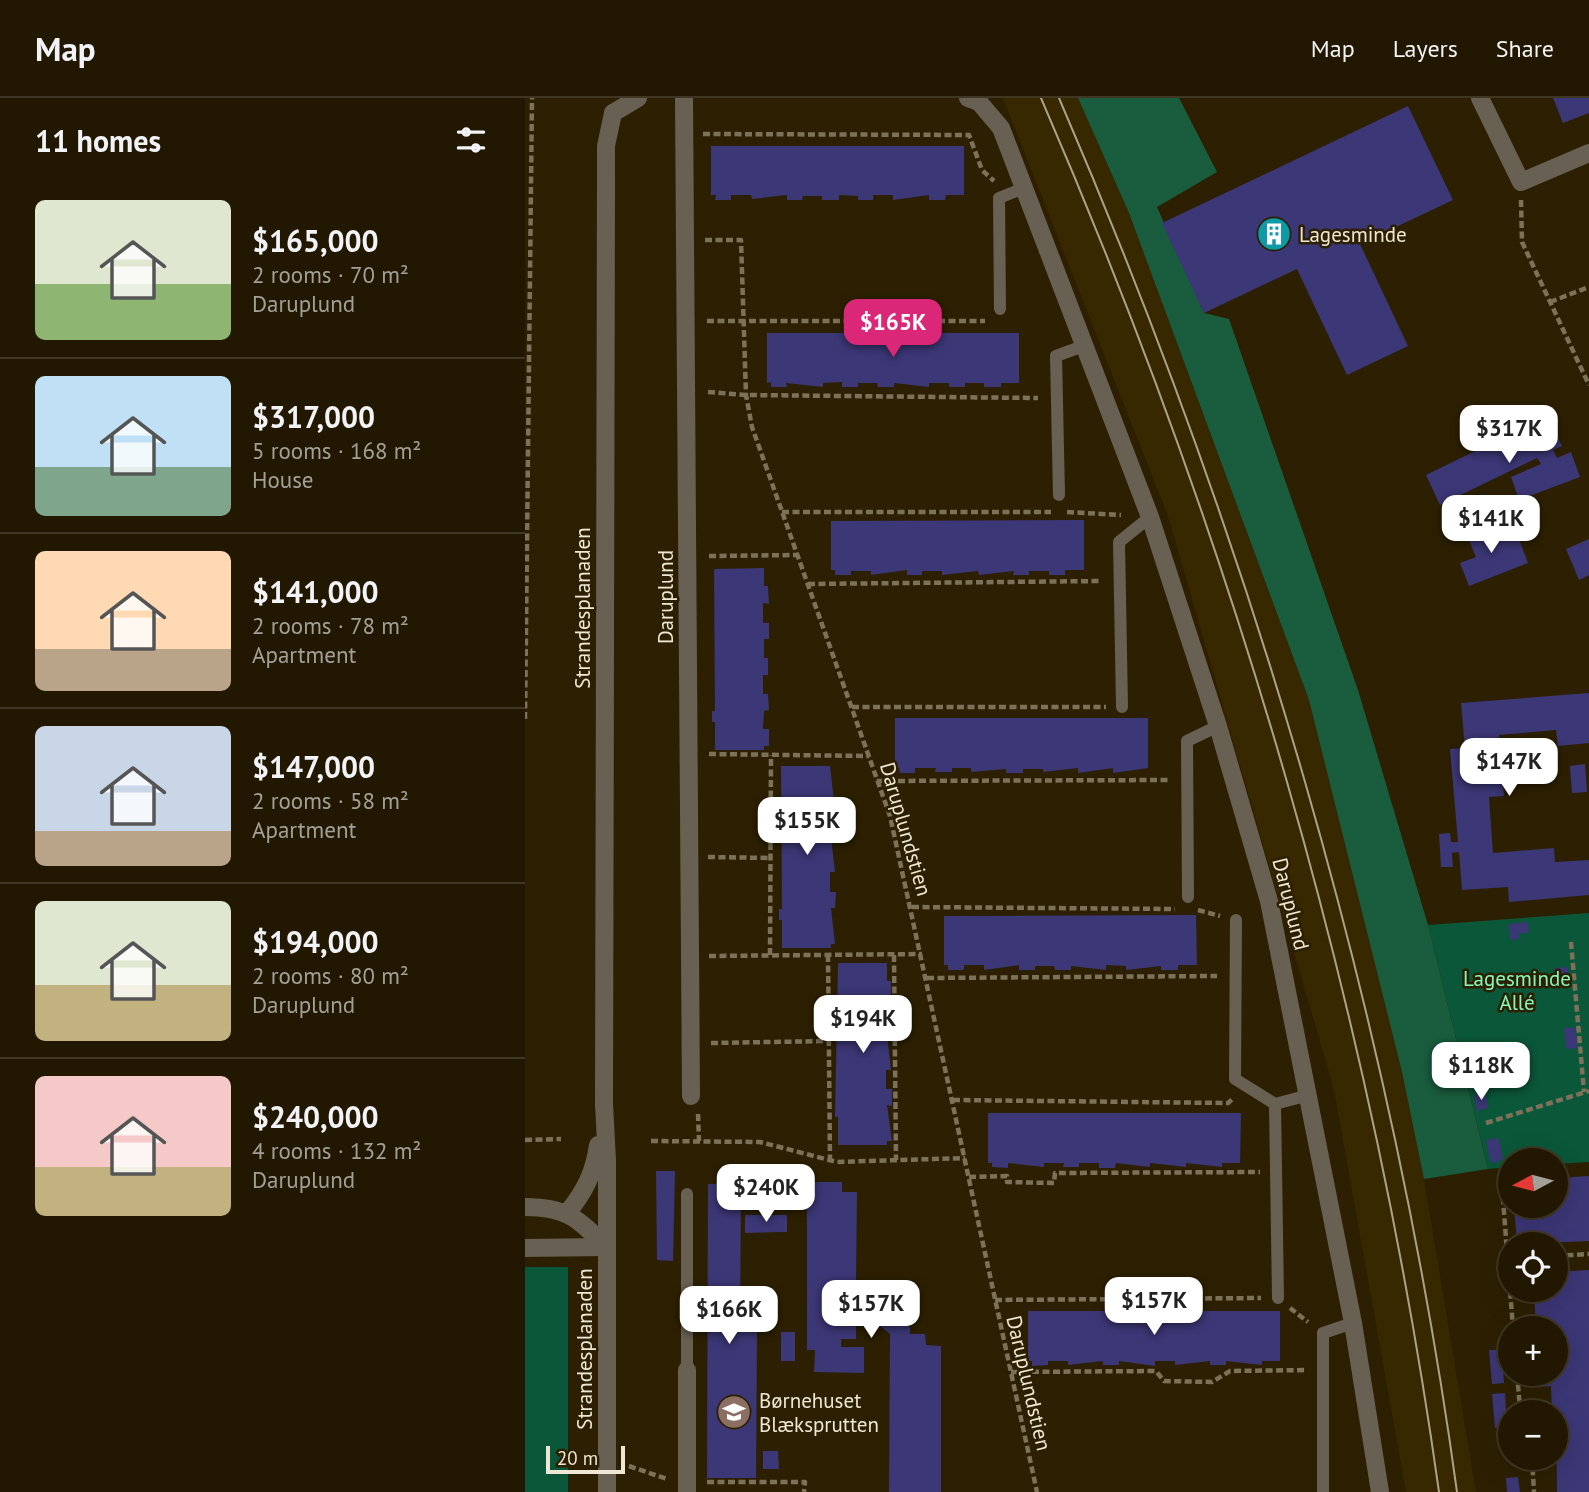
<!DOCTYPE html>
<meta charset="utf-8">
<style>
:root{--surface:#221802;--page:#2a210c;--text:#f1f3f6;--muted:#a2a099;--line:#3f3724;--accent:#db2777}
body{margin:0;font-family:"PT Sans",sans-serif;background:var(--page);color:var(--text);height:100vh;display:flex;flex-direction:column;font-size:26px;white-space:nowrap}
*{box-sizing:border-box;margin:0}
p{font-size:23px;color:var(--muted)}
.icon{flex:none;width:38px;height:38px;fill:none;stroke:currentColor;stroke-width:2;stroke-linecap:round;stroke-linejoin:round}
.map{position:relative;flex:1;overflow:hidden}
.details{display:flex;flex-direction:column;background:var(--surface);width:525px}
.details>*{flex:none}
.needle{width:46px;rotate:263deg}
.fabs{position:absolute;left:973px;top:1050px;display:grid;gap:14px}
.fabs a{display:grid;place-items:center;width:70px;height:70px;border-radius:50%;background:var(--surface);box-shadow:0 7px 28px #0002,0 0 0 2px var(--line);font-size:35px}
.scale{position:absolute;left:21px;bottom:18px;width:79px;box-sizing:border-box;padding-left:7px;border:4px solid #efe7d6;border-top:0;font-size:19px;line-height:24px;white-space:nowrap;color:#efe7d6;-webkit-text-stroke:5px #2d2002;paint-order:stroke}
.price{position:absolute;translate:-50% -60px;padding:0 16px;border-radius:14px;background:#fff;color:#222;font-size:23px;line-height:46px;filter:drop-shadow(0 2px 4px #0008)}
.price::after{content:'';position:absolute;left:50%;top:42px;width:21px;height:16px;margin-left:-10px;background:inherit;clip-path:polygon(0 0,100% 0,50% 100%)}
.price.current{background:var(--accent);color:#fff}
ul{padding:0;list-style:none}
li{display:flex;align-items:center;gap:21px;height:175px;padding:0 35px}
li+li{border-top:2px solid var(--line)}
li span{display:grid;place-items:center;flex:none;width:196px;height:140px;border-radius:10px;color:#555}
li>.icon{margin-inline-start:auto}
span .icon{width:84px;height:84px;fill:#fffc;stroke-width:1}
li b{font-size:30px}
h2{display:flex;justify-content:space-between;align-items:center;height:84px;padding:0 35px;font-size:30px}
header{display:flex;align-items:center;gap:42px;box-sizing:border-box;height:98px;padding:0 35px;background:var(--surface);border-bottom:2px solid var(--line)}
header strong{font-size:33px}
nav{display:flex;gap:38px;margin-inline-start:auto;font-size:24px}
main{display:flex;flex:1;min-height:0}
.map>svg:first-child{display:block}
.built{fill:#382800}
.green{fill:#0b5739}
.forest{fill:#195c3e}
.building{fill:#3c3776}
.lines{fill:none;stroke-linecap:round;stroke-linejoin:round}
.path{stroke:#7d7259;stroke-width:4.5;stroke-dasharray:7 3.5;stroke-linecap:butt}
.service{stroke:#686053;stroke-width:12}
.minor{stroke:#686053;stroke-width:18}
.tertiary{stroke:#686053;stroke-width:18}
.tram{stroke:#aca28c;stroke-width:2}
.labels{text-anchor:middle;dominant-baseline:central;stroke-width:5;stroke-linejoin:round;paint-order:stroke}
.poi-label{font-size:21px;fill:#efe7d6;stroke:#2d2002;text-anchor:start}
.street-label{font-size:21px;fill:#efe7d6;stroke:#2d2002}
.park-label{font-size:21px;fill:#84f7be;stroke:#2d2002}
</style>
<header>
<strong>Map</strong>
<nav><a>Map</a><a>Layers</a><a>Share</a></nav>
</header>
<main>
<section class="details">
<h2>11 homes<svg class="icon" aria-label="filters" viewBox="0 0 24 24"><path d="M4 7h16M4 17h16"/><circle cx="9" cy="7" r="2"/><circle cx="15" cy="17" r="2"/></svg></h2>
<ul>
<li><span style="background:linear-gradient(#dfe7d0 60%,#8fb573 0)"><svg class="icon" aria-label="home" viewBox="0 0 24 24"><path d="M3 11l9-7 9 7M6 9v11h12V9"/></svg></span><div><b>$165,000</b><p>2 rooms · 70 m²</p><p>Daruplund</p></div></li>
<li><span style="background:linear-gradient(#bfe0f5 65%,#7fa58c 0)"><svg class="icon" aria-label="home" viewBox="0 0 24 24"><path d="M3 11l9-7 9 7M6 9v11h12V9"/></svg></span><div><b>$317,000</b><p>5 rooms · 168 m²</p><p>House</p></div></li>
<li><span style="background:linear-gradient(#ffd9b3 70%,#b9a48a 0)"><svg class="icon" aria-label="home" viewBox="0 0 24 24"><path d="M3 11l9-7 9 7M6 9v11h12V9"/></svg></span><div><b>$141,000</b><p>2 rooms · 78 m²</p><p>Apartment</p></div></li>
<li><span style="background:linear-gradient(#c9d6e8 75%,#b9a48a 0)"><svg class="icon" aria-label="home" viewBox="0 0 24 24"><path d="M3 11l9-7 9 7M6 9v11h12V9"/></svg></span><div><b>$147,000</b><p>2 rooms · 58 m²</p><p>Apartment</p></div></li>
<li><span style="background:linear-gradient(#dfe7d0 60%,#c2b280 0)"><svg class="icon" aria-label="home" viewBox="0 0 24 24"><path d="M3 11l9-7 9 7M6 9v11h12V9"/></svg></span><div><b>$194,000</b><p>2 rooms · 80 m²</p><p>Daruplund</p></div></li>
<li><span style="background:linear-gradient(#f6c9c9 65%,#c2b280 0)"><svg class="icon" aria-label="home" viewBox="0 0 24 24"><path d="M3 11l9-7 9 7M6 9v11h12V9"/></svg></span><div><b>$240,000</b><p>4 rooms · 132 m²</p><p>Daruplund</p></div></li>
</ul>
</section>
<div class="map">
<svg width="1064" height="1394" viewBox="0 0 1064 1394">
<rect width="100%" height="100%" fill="#2d2002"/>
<polygon class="built" points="478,0 553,0 604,115 784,602 877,974 899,1081 951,1394 881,1394 809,992 643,418"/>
<g class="green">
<polygon points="1064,815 1064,1064 1031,1066 1031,1062 985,1062 985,1069 963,1071 903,827"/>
<rect x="0" y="1169" width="43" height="225"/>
</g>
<polygon class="forest" points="553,0 654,0 692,74 632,109 679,215 704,221 833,592 903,827 963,1071 899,1081 877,974 784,602 604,115"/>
<g class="building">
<polygon points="1028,0 1064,0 1064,15 1038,25"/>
<polygon points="883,8 928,102 835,146 883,248 822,277 772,171 679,215 637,125"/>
<polygon points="186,48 439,48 439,97 421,97 420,102 404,102 404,97 368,102 368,97 348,97 348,102 333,102 333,98 314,97 314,102 297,102 297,98 278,98 277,102 262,102 262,97 227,101 226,97 206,97 206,102 190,102 191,97 186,97"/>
<polygon points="242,235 494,235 494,285 476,285 476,289 459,289 459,285 440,285 440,289 424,289 424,285 404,285 404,289 369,285 369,289 353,289 352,285 333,285 333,289 317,289 317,284 298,285 298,289 261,285 262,289 246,289 246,284 242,285"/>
<polygon points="1022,318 1037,348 1028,352 1032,360 1046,354 1055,379 994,402 986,379 1016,366 1012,360 915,407 901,377"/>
<polygon points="559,422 559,472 540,472 540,477 524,477 524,473 504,473 504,477 488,477 489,473 454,477 453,473 417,477 417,473 397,473 397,477 382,477 382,472 346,477 346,473 326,473 326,477 310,477 310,472 306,472 306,423"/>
<polygon points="964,424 971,444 992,436 1003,465 944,488 935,465 951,459 940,433"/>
<polygon points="1064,441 1064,477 1054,482 1041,451"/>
<polygon points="239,470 239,488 243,488 244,506 238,505 238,525 244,525 244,541 239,541 239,560 243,560 243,577 238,577 238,596 243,596 244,612 239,613 238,631 244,631 244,648 239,648 239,652 190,652 190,624 187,624 187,613 190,613 189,471"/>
<polygon points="1064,595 1064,645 1033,648 1031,632 974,637 979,698 964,699 968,755 1029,750 1030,764 1064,762 1064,797 984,804 983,789 937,792 934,754 927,755 928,769 916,769 914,736 925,735 926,744 933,744 925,651 940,650 936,605"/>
<polygon points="370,620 623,620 623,670 588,675 588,670 553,675 553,670 518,674 518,671 498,671 498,675 481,675 481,671 446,674 446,670 427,670 427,674 410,674 411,670 390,670 390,675 375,675 374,670 370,670"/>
<polygon points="1060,666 1062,694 1047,695 1045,668"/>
<polygon points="256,668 305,668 309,703 305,703 305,723 310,723 310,739 306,739 310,774 305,774 305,794 311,794 310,810 306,810 310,846 306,846 306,850 257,850 257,822 254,822 254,811 257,811"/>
<polygon points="671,817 672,867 653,867 653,872 636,872 636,868 601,872 601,868 581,867 581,872 546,868 546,872 530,872 529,868 510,868 510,872 494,872 494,867 459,872 459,867 439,867 439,872 423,872 423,867 419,867 419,818"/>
<polygon points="1003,824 1004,835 994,835 994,841 985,842 984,826"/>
<polygon points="313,865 362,865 362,883 366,883 366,900 361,901 361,920 367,920 367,936 362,936 366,972 361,972 361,991 367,991 367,1008 362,1007 367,1043 362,1043 362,1047 313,1047 313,1019 310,1019"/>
<polygon points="1043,869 1044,880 1029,881 1029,870"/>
<polygon points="1039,930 1050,930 1053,950 1041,951"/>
<polygon points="960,994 963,1010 952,1013 949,997"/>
<polygon points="463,1015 716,1015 715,1065 697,1065 697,1069 661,1065 661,1069 625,1065 625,1069 591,1065 590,1070 574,1070 574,1065 554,1065 554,1069 538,1069 539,1065 519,1065 519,1069 483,1065 483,1070 467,1069 467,1065 463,1065"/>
<polygon points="974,1040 978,1062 966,1065 961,1042"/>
<polygon points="131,1073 150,1073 148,1163 132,1162"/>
<polygon points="233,1077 260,1077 260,1094 234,1095"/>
<polygon points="1064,1078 1064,1143 992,1146 989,1108 1031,1108 1031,1080"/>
<polygon points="282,1084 317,1084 317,1094 332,1094 331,1185 341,1185 365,1209 369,1205 380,1217 376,1221 385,1230 385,1236 400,1236 401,1247 416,1248 416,1394 364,1394 365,1236 350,1224 354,1220 335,1200 331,1201 331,1241 316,1241 316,1249 339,1249 339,1275 289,1274 290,1252 282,1252"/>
<polygon points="183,1086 216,1086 215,1233 232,1233 231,1380 182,1380"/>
<polygon points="220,1117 262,1117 262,1134 220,1135"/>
<polygon points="1064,1172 1064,1394 1032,1394 1031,1314 1027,1314 1026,1288 1016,1289 1015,1276 1031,1276 1031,1230 1011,1230 1009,1192 1031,1192 1031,1174"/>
<polygon points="503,1213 755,1213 755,1263 737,1263 737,1267 701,1263 701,1267 685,1267 685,1263 650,1267 650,1263 630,1263 630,1268 594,1263 594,1267 578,1267 578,1263 543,1267 543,1263 523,1263 523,1267 507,1268 507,1263 503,1263"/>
<rect x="256" y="1234" width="14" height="29"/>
<polygon points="964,1252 977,1252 979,1285 967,1286"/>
<polygon points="980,1295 982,1329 970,1330 967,1296"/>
<polygon points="238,1353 253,1353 254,1371 238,1371"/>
<polygon points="993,1379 995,1394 982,1394 981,1380"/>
</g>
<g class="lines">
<g class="path">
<polyline points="178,36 444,37 457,72 469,83"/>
<polyline points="996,102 997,144 1064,287"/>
<polyline points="180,142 216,142 221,297 227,329 365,718 512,1394"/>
<polyline points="1025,204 1064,189"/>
<polyline points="182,223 460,223"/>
<polyline points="183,294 221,297 513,300"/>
<polyline points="257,414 526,414"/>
<polyline points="542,414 596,417"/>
<polyline points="184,458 272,457"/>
<polyline points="283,486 576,483"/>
<polyline points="327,609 581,609"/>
<polyline points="0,621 7,0"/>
<polyline points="184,656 344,658"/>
<polyline points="352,683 645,682"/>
<polyline points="183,759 245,760"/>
<polyline points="387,809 650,811"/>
<polyline points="673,812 695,818"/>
<polyline points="1046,844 1059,994"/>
<polyline points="245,857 246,657"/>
<polyline points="303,857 305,1062"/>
<polyline points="369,857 371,1062"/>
<polyline points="184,858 397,856"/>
<polyline points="402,880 692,878"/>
<polyline points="186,945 304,943"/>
<polyline points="428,1002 703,1005 709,1000"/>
<polyline points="173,1016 174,1043"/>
<polyline points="961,1025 1064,993"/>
<polyline points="0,1042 36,1041"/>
<polyline points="126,1043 235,1044 312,1064 440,1060"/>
<polyline points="444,1079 482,1078 482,1084 529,1085 530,1075 735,1074"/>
<polyline points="977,1089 988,1230"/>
<polyline points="1031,1158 1064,1156"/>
<polyline points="470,1202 736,1200"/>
<polyline points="765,1210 783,1224"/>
<polyline points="486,1274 631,1273 639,1283 687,1284 705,1273 782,1272"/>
<polyline points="992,1276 995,1310 1003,1310 1003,1314"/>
<polyline points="1007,1360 1009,1394"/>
<polyline points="104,1368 142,1381"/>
<polyline points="182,1384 280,1384 279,1394"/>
</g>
<g class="service">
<polyline points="475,211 474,100 499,90"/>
<polyline points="534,397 531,258 561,247"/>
<polyline points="597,609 594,444 625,419"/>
<polyline points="663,799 662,643 693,628"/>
<polyline points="711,822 710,981 750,1006"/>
<polyline points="162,1096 162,1272"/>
<polyline points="753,1200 750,1006 784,997"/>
<polyline points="798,1394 798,1235 828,1225"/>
</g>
<g class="minor">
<polyline points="159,0 166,998"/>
<polyline points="443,0 454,4 476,30 625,419 693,628 744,803 828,1225 855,1394"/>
<polyline points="955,0 996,84 1064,55"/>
<polyline points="88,15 113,0"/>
<polyline points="162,1272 162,1394"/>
</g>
<g class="tertiary">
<path d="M0,1109C41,1109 53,1120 81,1149"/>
<path d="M43,1114C60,1093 69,1075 73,1047"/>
<polyline points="0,1150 81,1149"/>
<polyline points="82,1394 82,1063 79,1006 81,86 81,48 88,15"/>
</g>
<g class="tram">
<path d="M516,0C708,443 847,915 914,1394"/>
<path d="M534,0C724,440 867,918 932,1394"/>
</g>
</g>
<defs>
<g id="building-disc" transform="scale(1.75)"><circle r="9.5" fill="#0f9aa8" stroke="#2d2002"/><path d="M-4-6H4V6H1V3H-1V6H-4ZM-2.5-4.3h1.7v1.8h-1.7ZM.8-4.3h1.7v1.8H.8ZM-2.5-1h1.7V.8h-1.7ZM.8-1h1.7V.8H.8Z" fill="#fff"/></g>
<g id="school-disc" transform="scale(1.75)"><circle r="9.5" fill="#8d6e63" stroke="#2d2002"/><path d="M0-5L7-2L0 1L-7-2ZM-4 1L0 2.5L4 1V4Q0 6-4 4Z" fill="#fff"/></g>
</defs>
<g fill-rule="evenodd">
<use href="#building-disc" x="749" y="136"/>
<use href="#school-disc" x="209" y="1314"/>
</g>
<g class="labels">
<g class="poi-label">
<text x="774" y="136">Lagesminde</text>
<text x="234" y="1302">Børnehuset<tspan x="234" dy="24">Blæksprutten</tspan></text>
</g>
<g class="street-label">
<text transform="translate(140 499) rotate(-90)">Daruplund</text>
<text transform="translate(57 510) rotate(-90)">Strandesplanaden</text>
<text transform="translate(381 731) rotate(74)">Daruplundstien</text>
<text transform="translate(766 806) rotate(76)">Daruplund</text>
<text transform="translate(59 1251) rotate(-90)">Strandesplanaden</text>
<text transform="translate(504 1285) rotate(77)">Daruplundstien</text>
</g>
<g class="park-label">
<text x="992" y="880">Lagesminde<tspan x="992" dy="24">Allé</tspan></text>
</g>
</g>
</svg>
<div class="fabs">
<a><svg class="needle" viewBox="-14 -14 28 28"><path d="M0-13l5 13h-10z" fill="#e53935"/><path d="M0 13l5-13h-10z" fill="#a2a099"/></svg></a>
<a><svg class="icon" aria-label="locate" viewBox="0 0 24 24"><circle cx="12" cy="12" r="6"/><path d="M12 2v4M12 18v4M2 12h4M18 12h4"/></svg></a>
<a>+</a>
<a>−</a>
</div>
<div class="scale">20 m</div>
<b class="price current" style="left:368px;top:261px">$165K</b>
<b class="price" style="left:984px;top:367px">$317K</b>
<b class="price" style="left:966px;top:457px">$141K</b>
<b class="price" style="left:984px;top:700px">$147K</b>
<b class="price" style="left:282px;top:759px">$155K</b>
<b class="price" style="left:338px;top:957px">$194K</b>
<b class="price" style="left:956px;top:1004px">$118K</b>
<b class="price" style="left:241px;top:1126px">$240K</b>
<b class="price" style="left:629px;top:1239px">$157K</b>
<b class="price" style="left:346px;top:1242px">$157K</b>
<b class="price" style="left:204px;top:1248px">$166K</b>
</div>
</main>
